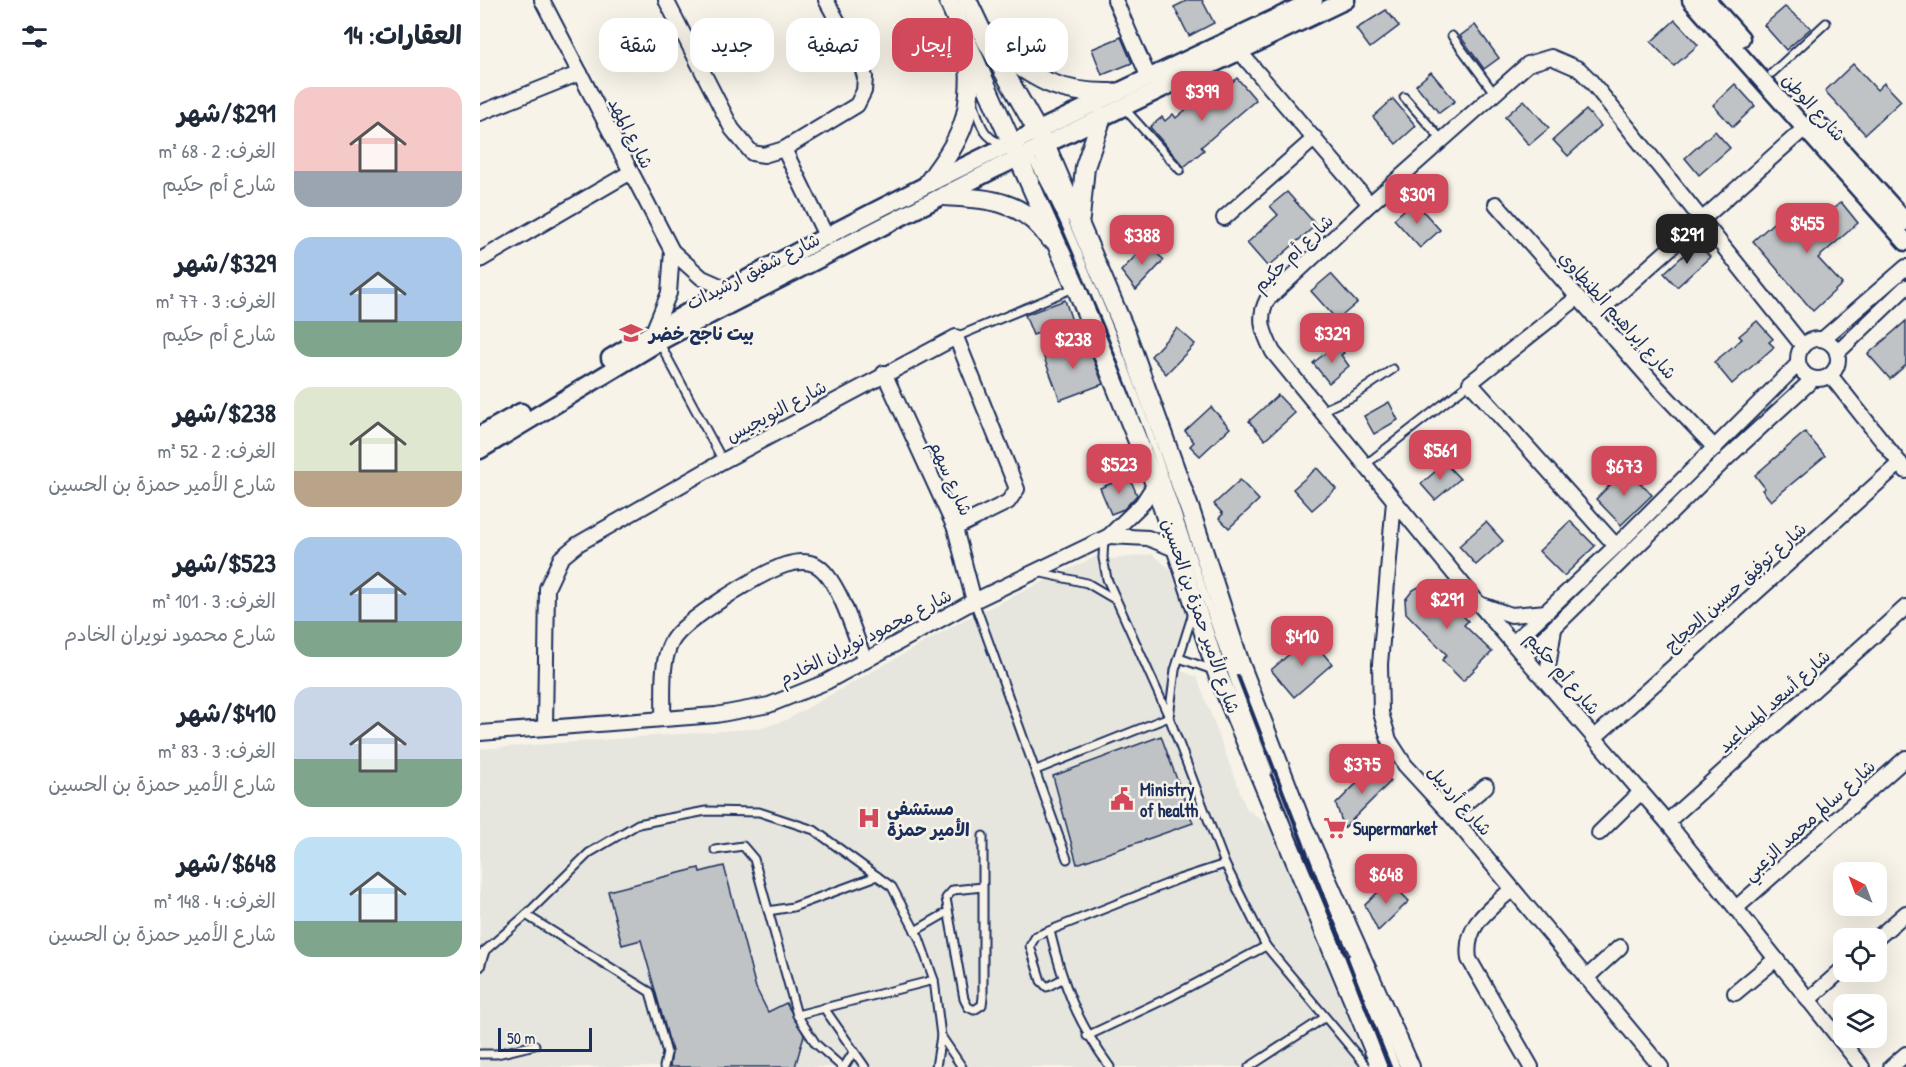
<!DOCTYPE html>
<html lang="ar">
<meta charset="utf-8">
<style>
:root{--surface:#fff;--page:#f2f2f3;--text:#1f2937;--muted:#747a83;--accent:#d1495b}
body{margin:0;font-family:"Patrick Hand","Playpen Sans Arabic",sans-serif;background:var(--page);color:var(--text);direction:rtl;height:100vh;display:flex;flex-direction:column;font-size:22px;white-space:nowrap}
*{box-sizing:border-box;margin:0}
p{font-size:20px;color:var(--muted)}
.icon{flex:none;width:33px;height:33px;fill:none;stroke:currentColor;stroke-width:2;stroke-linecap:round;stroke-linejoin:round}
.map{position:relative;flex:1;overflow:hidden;direction:ltr}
.drawer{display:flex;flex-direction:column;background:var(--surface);width:480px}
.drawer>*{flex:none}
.guide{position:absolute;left:18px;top:18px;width:570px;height:54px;direction:rtl;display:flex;gap:12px}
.needle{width:39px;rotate:318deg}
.fabs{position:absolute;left:1353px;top:862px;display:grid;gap:12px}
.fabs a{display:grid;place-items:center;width:54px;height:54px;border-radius:12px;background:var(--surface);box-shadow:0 6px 24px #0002;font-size:30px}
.scale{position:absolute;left:18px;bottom:15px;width:94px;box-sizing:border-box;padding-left:6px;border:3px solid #1b2f5e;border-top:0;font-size:16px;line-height:21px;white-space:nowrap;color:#1b2f5e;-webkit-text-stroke:4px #f7f3e8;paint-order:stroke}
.price{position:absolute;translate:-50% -51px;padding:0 14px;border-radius:12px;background:var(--accent);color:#fff;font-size:20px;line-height:39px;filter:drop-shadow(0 2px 3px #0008)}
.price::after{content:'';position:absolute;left:50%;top:36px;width:18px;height:14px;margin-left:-9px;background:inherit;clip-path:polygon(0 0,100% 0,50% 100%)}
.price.on{background:#222;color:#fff}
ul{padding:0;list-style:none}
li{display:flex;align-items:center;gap:18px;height:150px;padding:0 18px}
li span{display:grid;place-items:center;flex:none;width:168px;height:120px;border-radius:18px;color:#555}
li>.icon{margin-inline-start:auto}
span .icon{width:72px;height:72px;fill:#fffc;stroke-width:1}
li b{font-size:26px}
h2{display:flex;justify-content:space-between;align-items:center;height:72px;padding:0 18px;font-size:26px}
.tag{padding:0 21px;border-radius:18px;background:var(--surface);box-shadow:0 6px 24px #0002;font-size:21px;line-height:54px}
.tag.on{background:var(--accent);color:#fff}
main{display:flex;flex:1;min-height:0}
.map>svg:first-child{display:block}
.built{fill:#e6e5de}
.building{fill:#c0c3c5;stroke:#1b2f5e;stroke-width:1.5}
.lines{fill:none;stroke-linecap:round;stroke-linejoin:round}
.service-casing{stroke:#1b2f5e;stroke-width:11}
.minor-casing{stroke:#1b2f5e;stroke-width:18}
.tertiary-casing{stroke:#1b2f5e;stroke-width:21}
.secondary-casing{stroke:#1b2f5e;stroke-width:22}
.service{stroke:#f7f3e8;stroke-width:7}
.minor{stroke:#f7f3e8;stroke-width:14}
.tertiary{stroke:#f7f3e8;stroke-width:16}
.secondary{stroke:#f7f3e8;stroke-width:18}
.rail{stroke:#1b2f5e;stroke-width:4}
.labels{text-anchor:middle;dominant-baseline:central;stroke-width:5;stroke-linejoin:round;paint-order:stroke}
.street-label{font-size:18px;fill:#1b2f5e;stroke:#f7f3e8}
.poi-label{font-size:18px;font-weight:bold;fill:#1b2f5e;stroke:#f7f3e8;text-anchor:start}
</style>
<main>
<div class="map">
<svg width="1426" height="1067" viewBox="0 0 1426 1067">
<rect width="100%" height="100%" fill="#f7f3e8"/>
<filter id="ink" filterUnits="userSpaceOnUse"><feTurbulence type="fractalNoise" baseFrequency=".0167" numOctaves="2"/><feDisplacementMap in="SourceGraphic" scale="12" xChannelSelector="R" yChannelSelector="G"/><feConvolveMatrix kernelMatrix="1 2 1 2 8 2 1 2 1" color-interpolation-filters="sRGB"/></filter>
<g filter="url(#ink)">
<polygon class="built" points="672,554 690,569 708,612 689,666 717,677 766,808 790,827 888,1067 0,1067 0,749 281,728 306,720 486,619 617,556 635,559"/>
<g class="building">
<polygon points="708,0 722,0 734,23 709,36 694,7"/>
<polygon points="1305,7 1331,28 1306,50 1284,25"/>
<polygon points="906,10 919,26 890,48 876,29"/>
<polygon points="1195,20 1218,45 1194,66 1171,42"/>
<polygon points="995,25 1019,58 1004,69 980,36"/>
<polygon points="641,37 652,63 622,75 612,49"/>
<polygon points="1373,64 1397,90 1404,83 1421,101 1385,134 1345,91"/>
<polygon points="951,72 975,101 959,113 936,85"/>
<polygon points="757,78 776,100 721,147 724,150 704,167 670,127 682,117 685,121 693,114 696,118 725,93 731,100"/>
<polygon points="1255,84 1275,106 1253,127 1233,105"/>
<polygon points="913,99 936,126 916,144 893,117"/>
<polygon points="1044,100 1069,128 1049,145 1025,117"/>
<polygon points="1106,110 1121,126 1088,156 1073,140"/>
<polygon points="1235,131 1250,148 1219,175 1205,158"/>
<polygon points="807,192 836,225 788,267 767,243 798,215 790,206"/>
<polygon points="934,201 960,230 940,248 914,219"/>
<polygon points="1361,202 1378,223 1338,258 1362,284 1333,311 1273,241 1300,217 1319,238"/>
<polygon points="1217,243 1230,257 1197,287 1184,273"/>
<polygon points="667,244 684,260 656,290 641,271"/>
<polygon points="851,274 877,303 857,320 831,291"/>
<polygon points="585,300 592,321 553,335 545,315"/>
<polygon points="1277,321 1293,339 1289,342 1294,347 1252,384 1234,362 1262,339 1259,336"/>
<polygon points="1426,321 1426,365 1410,379 1388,354"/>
<polygon points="697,328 715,344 686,374 671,356"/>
<polygon points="605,339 623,384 580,400 563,355"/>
<polygon points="857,344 864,353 861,355 869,366 849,383 833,363"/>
<polygon points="798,395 815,413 785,440 769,421"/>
<polygon points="909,402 918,420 894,434 884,416"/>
<polygon points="731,407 750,428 720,456 710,446 714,442 705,431"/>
<polygon points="1325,432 1345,456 1291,501 1282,490 1285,488 1275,475"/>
<polygon points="965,463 980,479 955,500 941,484"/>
<polygon points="837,468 856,489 832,510 813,489"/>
<polygon points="1146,469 1172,495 1141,525 1116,499"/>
<polygon points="649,476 657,495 644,509 631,514 620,488"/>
<polygon points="760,480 779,500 749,528 739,518 743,514 734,504"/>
<polygon points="1090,521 1115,546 1084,576 1059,551"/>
<polygon points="1006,522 1023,541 996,565 979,546"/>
<polygon points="944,584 953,587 970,602 988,621 984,625 1012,652 983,681 962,660 967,655 926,613 925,600 933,590"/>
<polygon points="829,637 852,664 814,697 791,670"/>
<polygon points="681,736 713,823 597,864 573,776"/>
<polygon points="895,765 911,781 864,828 856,804"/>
<polygon points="244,866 276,988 288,1012 306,1003 324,1035 315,1067 190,1067 192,1051 161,940 142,945 128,891 219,868 220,872"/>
<polygon points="909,881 929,901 898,931 885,905"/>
</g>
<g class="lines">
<g class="service-casing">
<g id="service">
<polyline points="972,36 1015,94"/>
<polyline points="1292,73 1346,23"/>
<polyline points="924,97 962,140"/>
<path d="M494,104C499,120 503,139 522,143"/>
<polyline points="644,108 700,170"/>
<polyline points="555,149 587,217"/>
<path d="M548,153C577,198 597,252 618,301C683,455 727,616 788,771"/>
<polyline points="476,337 596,287"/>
<polyline points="179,342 243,461"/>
<polyline points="841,411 872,397 913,369"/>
<polyline points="885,465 990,383"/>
<polyline points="557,572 607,583 636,600"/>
<polyline points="494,601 587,859"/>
<polyline points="713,613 695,670 689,717 745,864 786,946 887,1067"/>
<polyline points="699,658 733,670"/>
<polyline points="556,770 689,717 627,579 623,558 624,538"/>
<polyline points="503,836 503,997 502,1005 494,1010 488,1007 484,999 466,898 473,890 503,887"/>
<polyline points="235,850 263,846 274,859 317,1015 336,1044 362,1067"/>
<polyline points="288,911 313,907 397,876"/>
<polyline points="46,915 170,992 187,1053 184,1067"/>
<polyline points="435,931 468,912"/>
<path d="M570,931C583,985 597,1022 630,1067"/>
<polyline points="0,955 46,915 109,853 158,824 226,811 279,812 334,830 412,887 439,938 454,980 461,1036 456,1067"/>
<polyline points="872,958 916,1067"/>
<polyline points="0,967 5,951"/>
<polyline points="582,979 567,987 561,981 550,946 556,936 699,879 745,864"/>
<polyline points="344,1008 385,1067"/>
<polyline points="317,1015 454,980"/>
<polyline points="461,1036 482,1067"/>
<polyline points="607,1036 692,996 786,946"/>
<polyline points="0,1054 17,1054 55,1045"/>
<polyline points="364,1067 374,1051"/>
<polyline points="769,1067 844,1018"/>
</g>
</g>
<g class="minor-casing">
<g id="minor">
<polyline points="62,0 192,251 222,278 247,289"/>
<polyline points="186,0 252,129 272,153 284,155 304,149 377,105 384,91 385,77 381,64 346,0"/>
<polyline points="635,0 669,78"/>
<polyline points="759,51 890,204"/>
<polyline points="0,113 100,73"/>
<polyline points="304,149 347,238"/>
<polyline points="1016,204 1176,386 1235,448"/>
<polyline points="744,218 835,138"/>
<polyline points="0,260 151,172"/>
<polyline points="1097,298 990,383 1136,546"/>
<polyline points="1114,316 1326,127"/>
<polyline points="175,335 173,332 189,293 192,251"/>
<circle cx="1338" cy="359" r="20"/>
<polyline points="1343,339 1426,267"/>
<path d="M1322,345L1110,80L1099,69L1071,57L1048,64L890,204L787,300C777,319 784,334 793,352L998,603L1187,822L1382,1067"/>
<polyline points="1357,353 1426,287"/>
<polyline points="404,373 475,528 494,601"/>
<polyline points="1350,375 1426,471"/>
<polyline points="914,501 900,664 901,713 909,740 925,765 971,815 1181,1067"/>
<polyline points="629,536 668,538 697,550"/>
<polyline points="1002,605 1031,615 1067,612"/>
<polyline points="1033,643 1136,546 1318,364"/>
<polyline points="1045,656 1248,457 1333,379"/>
<polyline points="1066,680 1074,629"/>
<path d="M183,717C184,693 180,662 192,641C204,620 281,573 305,565C314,562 326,560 336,565C359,578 375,636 385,661"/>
<polyline points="65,728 67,588 81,558 98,544 243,461 476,337 537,489 528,502 475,528"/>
<polyline points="0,733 236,715 289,705 346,682 494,601 629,536 662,504 675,484"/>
<polyline points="1114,738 1420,463"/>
<polyline points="971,815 1006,786"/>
<polyline points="1187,822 1426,607"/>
<polyline points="1119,833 1161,792"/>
<path d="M1031,890C1009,910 984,925 989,959L1051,1067"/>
<polyline points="1256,908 1426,758"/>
<polyline points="1396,939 1426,913"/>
<polyline points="1106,978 1140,947"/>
<polyline points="1255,993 1296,959"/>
<polyline points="1328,1000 1364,968"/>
<polyline points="1411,1067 1426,1054"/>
</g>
</g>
<g class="tertiary-casing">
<g id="tertiary">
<polyline points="1211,0 1426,242"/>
<polyline points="1227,0 1261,38"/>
<polyline points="1340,126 1426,222"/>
<path d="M130,358C355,221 596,112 834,0"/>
<polyline points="0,435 41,412"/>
<polyline points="0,450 179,342 249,305 517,168 866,0"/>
</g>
</g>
<g class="secondary-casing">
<g id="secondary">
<polyline points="468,0 596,287 675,484 737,672 901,1067"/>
<polyline points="487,0 506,40 566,146 646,333 711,513 760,664 821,822 930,1067"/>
<path d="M514,47C554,79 579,94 631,93"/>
<path d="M448,183C482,137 493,117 489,58"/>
<path d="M464,196C507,199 542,199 569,238"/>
<polyline points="600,218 605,167 622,117"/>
</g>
</g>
<use href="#service" class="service"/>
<use href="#minor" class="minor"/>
<use href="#tertiary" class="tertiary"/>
<use href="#secondary" class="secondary"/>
<polyline class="rail" points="758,676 909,1067"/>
</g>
</g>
<defs>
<g id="university-bare" transform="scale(1.8)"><path d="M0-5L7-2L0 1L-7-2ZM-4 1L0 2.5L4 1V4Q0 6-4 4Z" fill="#d1495b" stroke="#f7f3e8" stroke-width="2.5" paint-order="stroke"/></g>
<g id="civic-bare" transform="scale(1.8)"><path d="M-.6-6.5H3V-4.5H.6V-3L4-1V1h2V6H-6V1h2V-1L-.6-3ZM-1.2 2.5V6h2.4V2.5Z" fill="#d1495b" stroke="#f7f3e8" stroke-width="2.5" paint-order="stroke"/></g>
<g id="hospital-bare" transform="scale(1.8)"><path d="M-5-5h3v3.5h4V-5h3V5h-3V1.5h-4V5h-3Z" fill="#d1495b" stroke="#f7f3e8" stroke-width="2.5" paint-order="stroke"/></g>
<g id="supermarket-bare" transform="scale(1.8)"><path d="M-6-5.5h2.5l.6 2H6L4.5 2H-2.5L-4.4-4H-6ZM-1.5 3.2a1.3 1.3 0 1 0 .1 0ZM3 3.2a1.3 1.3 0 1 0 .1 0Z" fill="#d1495b" stroke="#f7f3e8" stroke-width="2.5" paint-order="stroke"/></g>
</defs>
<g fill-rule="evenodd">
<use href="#university-bare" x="151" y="333"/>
<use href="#civic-bare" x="642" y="799"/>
<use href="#hospital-bare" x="389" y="818"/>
<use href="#supermarket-bare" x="855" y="828"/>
</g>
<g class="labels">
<g class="street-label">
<text transform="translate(1334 107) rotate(48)">شارع الوطن</text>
<text transform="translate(151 133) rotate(63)">شارع المهد</text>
<text transform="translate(813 253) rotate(-44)">شارع أم حكيم</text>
<text transform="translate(273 271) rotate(-27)">شارع شفيق ارشيدات</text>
<text transform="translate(1138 315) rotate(48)">شارع إبراهيم الطنطاوي</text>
<text transform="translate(296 411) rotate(-28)">شارع النويجيس</text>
<text transform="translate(471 478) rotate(66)">شارع سهم</text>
<text transform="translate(1255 587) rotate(-42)">شارع توفيق حسين الحجاج</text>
<text transform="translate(721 616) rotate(71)">شارع الأمير حمزة بن الحسين</text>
<text transform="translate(385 637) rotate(-27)">شارع محمود نويران الخادم</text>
<text transform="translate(1083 673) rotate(49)">شارع أم حكيم</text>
<text transform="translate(1294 701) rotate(-42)">شارع أسعد المساعيد</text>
<text transform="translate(980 800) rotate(49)">شارع أردبيل</text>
<text transform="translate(1329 820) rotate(-42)">شارع سالم محمد الزعبي</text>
</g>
<g class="poi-label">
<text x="169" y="333">بيت ناجح خضر</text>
<text x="660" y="789">Ministry<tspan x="660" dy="21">of health</tspan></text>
<text x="407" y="808">مستشفى<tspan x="407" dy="21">الأمير حمزة</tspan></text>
<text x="873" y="828">Supermarket</text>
</g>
</g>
</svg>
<div class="fabs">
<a><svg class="needle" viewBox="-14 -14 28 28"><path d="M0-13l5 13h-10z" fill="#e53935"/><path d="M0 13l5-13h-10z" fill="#747a83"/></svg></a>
<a><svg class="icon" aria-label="locate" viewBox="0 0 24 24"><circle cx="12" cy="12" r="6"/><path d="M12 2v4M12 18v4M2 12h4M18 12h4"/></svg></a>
<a><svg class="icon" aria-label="layers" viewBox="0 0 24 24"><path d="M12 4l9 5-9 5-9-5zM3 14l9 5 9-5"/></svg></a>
</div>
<div class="scale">50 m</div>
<b class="price" style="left:722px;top:122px">$399</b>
<b class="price" style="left:937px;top:225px">$309</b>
<b class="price" style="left:1327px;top:254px">$455</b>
<b class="price on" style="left:1207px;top:265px">$291</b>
<b class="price" style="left:662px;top:266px">$388</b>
<b class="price" style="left:852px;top:364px">$329</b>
<b class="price" style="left:593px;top:370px">$238</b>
<b class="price" style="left:960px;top:481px">$561</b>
<b class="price" style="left:639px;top:495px">$523</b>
<b class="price" style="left:1144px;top:497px">$673</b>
<b class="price" style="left:967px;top:630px">$291</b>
<b class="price" style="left:822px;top:667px">$410</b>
<b class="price" style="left:882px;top:795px">$375</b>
<b class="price" style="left:906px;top:905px">$648</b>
<div class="guide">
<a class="tag">شراء</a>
<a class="tag on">إيجار</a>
<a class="tag">تصفية</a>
<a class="tag">جديد</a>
<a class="tag">شقة</a>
</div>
</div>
<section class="drawer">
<h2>العقارات: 14<svg class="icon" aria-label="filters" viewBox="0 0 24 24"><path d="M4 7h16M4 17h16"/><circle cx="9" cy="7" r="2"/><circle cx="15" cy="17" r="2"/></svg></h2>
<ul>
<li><span style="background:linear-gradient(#f6c9c9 70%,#9aa5b1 0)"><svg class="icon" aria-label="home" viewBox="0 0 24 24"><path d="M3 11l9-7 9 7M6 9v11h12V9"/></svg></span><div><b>$291/شهر</b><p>الغرف: 2 · 68 m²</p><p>شارع أم حكيم</p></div></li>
<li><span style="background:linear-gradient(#a9c7e8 70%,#7fa58c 0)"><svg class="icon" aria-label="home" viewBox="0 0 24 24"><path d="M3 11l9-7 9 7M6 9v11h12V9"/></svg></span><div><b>$329/شهر</b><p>الغرف: 3 · 77 m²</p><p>شارع أم حكيم</p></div></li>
<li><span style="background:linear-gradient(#dfe7d0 70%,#b9a48a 0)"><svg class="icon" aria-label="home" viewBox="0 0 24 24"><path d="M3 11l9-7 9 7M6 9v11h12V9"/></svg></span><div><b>$238/شهر</b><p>الغرف: 2 · 52 m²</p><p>شارع الأمير حمزة بن الحسين</p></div></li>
<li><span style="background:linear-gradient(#a9c7e8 70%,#7fa58c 0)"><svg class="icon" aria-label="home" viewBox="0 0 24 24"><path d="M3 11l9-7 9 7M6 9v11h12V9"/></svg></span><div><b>$523/شهر</b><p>الغرف: 3 · 101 m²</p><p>شارع محمود نويران الخادم</p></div></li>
<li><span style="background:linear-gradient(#c9d6e8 60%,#7fa58c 0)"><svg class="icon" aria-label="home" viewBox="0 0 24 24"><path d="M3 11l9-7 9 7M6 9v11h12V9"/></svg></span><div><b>$410/شهر</b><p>الغرف: 3 · 83 m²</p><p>شارع الأمير حمزة بن الحسين</p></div></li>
<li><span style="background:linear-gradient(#bfe0f5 70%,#7fa58c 0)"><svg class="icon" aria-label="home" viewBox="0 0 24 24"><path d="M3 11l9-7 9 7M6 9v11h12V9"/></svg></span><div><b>$648/شهر</b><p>الغرف: 4 · 148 m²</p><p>شارع الأمير حمزة بن الحسين</p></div></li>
</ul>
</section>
</main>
